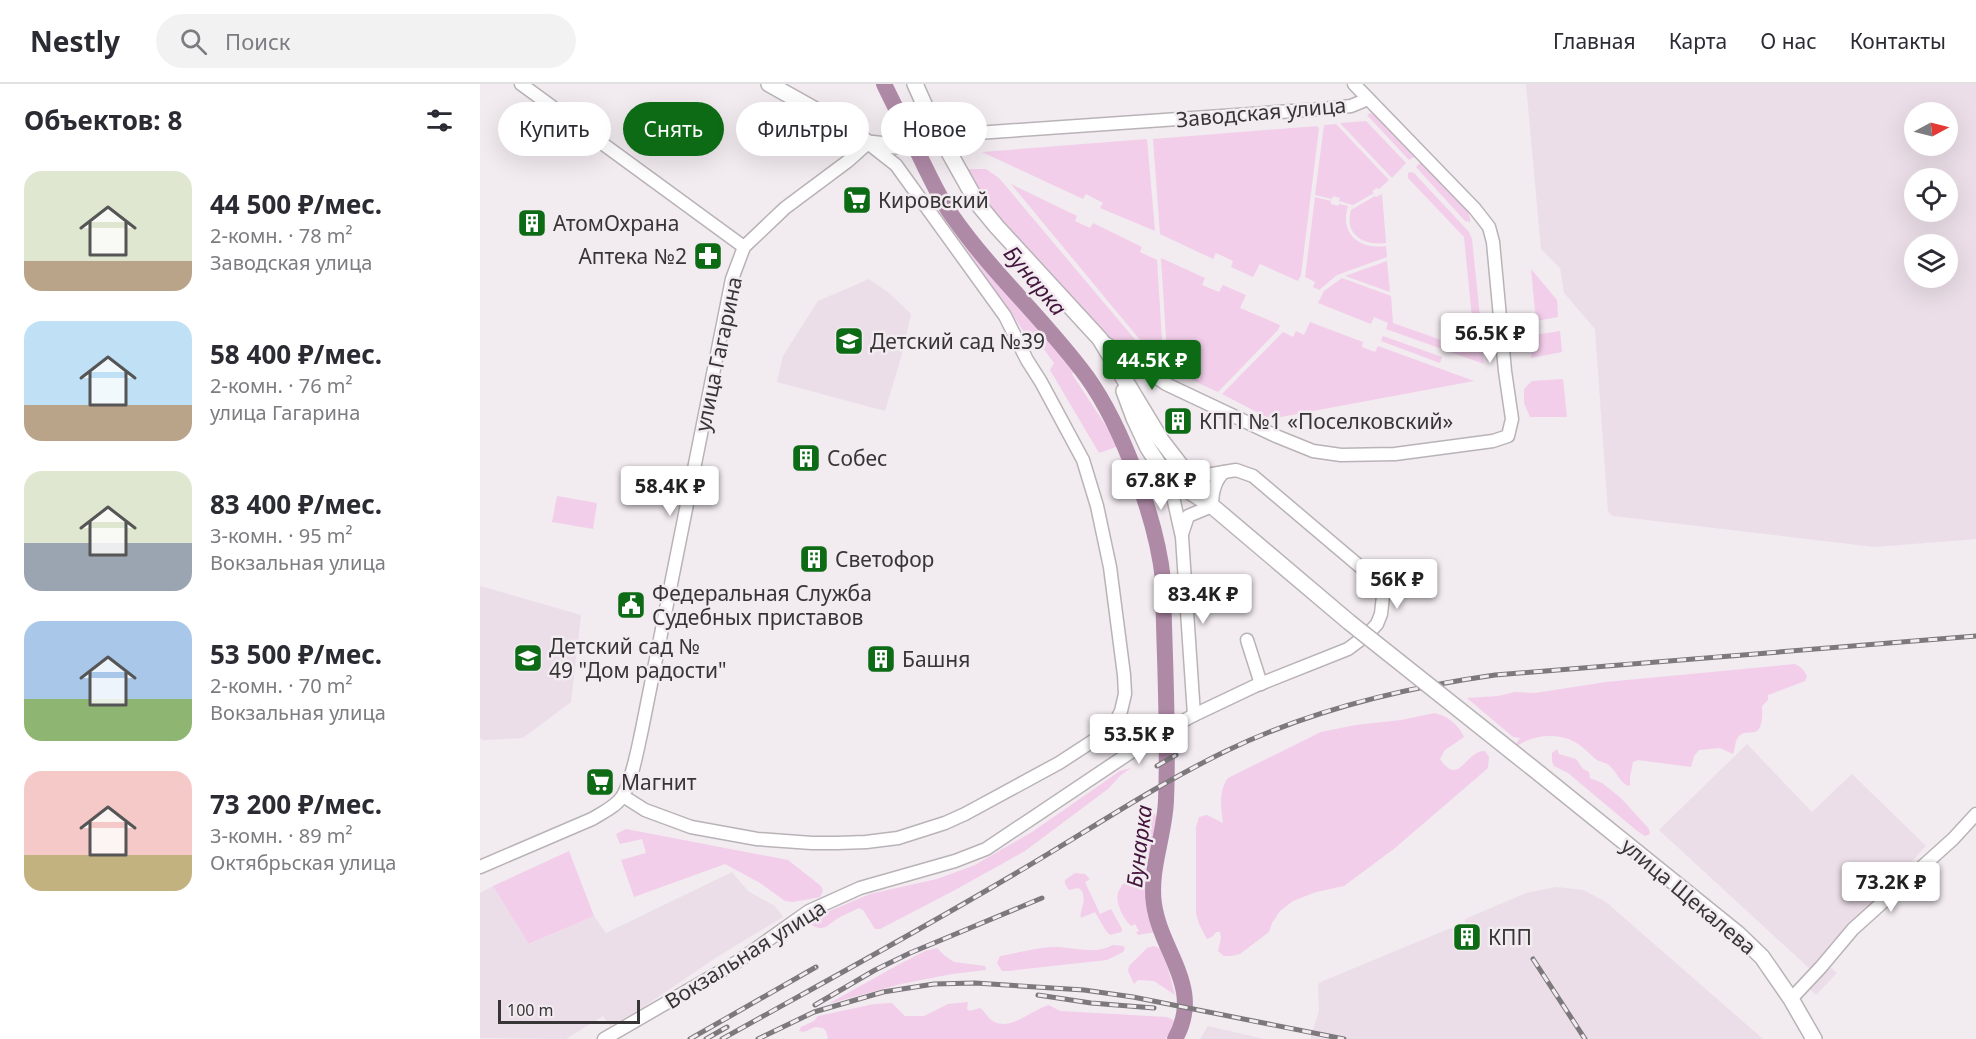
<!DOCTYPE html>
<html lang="ru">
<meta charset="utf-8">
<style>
:root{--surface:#fff;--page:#f2f2f3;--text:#2b2b33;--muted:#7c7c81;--line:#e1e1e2;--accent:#0d6b16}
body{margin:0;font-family:"Noto Sans",sans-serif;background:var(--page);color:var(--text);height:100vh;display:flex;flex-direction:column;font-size:22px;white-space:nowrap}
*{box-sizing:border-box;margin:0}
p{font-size:20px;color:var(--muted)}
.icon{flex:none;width:33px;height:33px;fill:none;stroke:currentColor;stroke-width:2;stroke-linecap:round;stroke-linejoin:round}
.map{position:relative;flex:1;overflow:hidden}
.details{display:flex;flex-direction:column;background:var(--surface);width:480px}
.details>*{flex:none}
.guide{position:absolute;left:18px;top:18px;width:570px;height:54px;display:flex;gap:12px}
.needle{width:39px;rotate:83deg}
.tools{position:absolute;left:1424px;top:18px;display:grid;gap:12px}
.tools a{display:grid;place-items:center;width:54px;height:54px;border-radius:50%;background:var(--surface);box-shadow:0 6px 24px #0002;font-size:30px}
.scale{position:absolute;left:18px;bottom:15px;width:142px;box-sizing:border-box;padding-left:6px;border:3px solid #383537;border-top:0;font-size:16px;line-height:21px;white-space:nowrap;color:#383537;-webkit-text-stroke:4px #f2ebf0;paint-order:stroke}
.price{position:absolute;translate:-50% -51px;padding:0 14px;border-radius:6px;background:#fff;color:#222;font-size:20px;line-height:39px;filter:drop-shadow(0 2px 3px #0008)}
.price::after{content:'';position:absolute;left:50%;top:36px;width:18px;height:14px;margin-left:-9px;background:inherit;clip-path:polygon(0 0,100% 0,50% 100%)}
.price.selected{background:var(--accent);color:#fff}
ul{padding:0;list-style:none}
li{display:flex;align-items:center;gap:18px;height:150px;padding:0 24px}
li span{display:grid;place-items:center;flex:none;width:168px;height:120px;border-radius:18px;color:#555}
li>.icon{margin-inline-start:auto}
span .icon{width:72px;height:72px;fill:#fffc;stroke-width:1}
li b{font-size:26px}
h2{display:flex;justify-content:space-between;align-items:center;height:72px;padding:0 24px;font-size:26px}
.pill{padding:0 21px;border-radius:27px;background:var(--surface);box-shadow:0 6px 24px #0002;font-size:21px;line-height:54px}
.pill.selected{background:var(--accent);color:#fff}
header{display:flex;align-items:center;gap:36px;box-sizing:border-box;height:84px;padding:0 30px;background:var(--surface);border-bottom:2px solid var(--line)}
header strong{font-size:28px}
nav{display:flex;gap:33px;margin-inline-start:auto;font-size:21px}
.search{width:420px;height:54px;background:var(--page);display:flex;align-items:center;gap:15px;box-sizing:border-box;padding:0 21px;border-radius:33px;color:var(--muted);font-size:22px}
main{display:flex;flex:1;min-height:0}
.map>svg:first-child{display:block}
.built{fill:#ebdee8;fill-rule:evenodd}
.green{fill:#f2ceea}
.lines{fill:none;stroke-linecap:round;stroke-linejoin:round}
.river{stroke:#af8aa7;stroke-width:16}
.minor-casing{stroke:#b9b3b8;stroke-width:15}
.major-casing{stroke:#b9b3b8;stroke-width:18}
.minor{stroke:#fff;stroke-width:12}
.major{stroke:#fff;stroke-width:15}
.rail-casing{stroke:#7c787b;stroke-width:5}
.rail{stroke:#f2ebf0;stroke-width:3;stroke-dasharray:9;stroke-linecap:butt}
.major-bridge-casing{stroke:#b9b3b8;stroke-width:18;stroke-linecap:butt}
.major-bridge{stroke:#fff;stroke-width:15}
.labels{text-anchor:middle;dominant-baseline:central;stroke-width:5;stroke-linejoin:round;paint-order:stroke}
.street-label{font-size:21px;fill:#383537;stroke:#f2ebf0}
.poi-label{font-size:21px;fill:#383537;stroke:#f2ebf0;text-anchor:start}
.water-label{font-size:22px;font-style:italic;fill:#43153c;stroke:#f2ebf0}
</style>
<header>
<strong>Nestly</strong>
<div class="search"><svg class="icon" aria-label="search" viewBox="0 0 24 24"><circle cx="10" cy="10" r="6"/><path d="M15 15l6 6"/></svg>Поиск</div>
<nav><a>Главная</a><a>Карта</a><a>О нас</a><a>Контакты</a></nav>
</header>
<main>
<section class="details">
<h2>Объектов: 8<svg class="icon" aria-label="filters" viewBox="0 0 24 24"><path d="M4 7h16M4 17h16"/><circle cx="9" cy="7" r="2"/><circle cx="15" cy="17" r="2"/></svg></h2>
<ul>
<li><span style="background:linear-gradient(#dfe7d0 75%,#b9a48a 0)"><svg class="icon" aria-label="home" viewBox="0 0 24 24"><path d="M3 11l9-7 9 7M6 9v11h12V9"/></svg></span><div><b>44 500 ₽/мес.</b><p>2-комн. · 78 m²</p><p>Заводская улица</p></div></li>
<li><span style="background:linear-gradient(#bfe0f5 70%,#b9a48a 0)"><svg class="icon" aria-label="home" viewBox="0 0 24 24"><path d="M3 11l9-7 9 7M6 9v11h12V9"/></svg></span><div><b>58 400 ₽/мес.</b><p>2-комн. · 76 m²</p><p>улица Гагарина</p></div></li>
<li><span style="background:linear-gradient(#dfe7d0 60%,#9aa5b1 0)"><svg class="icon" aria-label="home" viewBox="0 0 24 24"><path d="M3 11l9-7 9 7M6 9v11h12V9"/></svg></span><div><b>83 400 ₽/мес.</b><p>3-комн. · 95 m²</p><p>Вокзальная улица</p></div></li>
<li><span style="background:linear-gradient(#a9c7e8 65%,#8fb573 0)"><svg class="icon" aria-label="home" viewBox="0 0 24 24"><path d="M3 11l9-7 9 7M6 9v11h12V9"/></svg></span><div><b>53 500 ₽/мес.</b><p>2-комн. · 70 m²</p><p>Вокзальная улица</p></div></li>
<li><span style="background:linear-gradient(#f6c9c9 70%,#c2b280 0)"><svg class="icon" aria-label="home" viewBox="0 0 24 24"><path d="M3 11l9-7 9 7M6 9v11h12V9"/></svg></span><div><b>73 200 ₽/мес.</b><p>3-комн. · 89 m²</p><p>Октябрьская улица</p></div></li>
</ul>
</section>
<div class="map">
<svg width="1496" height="955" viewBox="0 0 1496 955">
<rect width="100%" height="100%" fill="#f2ebf0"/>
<g class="built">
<path d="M1046,0H1496V455L1394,463L1133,432L1128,428L1115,245L1084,209L1080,184L1061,165ZM1467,28V62H1434V28ZM1467,94V128H1434V94ZM1467,160V194H1434V160Z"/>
<polygon points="389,195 409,209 431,230 422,270 405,327 297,298 303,272 338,217"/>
<polygon points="0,502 101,531 91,618 43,654 4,656 0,654"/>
<polygon points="1267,660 1332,728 1372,690 1446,762 1341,875 1357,889 1336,911 1321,897 1331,886 1179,746"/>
<polygon points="252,788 268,807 295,822 303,833 237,873 159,926 130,942 123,932 86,955 0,954 0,809 13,802 50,860 114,832 126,849"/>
<polygon points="1076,803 1103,806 1126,818 1283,955 830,955 839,927 838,904 839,899 843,897 971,844 978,849 985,843 985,835 1046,809"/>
<polygon points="728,942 784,955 720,955"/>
</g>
<g class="green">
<polygon points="890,29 896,32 935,72 929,76 887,31"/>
<polygon points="886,37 926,79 912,94 860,39"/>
<polygon points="856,40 909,96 899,105 897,104 892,107 894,109 873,121 859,117 860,114 853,112 852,115 835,111 844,41"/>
<polygon points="837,42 839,44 821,191 818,197 780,180 773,193 751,183 753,177 736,169 733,175 680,150 673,55"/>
<polygon points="667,55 675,147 620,124 623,119 606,110 603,115 502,68"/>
<polygon points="941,78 988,128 990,134 990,138 985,137 936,83"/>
<polygon points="485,85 506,85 519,94 673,277 673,279 639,262 621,248 515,129"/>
<polygon points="931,88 934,89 989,148 992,155 1000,233 992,234 984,153 928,94 928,89"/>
<polygon points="531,100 597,132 595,137 610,144 613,139 662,163 660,168 677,176 683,273 681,277 678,277 675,274"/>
<path d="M902,110L906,159C884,162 864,151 871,126L895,112L896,113Z"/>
<path d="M835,113L851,117V120L858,122L859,120L868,122C859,150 880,166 906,162L907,173L857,191L839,206L833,203L835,198L825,193Z"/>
<polygon points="471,139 599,283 592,290 639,362 619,369 570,286 574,279 560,260 553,261 469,140"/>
<polygon points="681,174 725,194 722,201 739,208 743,201 766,211 760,224 800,241 798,246 738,308 688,285"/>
<polygon points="907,177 910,208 865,192"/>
<polygon points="1051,185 1077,216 1078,233 1056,237"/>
<polygon points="862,194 911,212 913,239 995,268 994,245 1000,243 1004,280 906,245 908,239 894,233 891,240 838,219 844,207"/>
<polygon points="830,238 883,258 882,263 895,268 898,262 994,297 790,335 742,310 803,248 813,253 816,247 824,251"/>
<polygon points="1080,247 1082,268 1051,274 1054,251"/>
<polygon points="903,252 962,273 960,279 901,257"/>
<polygon points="1083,295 1087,333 1050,333 1044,319 1044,305 1052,297"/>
<polygon points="77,412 117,419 113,445 72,438"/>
<path d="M1315,580C1321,583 1324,586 1327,592L1325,597L1288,611V616L1282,622C1284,664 1266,639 1257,655C1255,659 1255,665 1253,670L1240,664L1219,666L1214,672L1211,683L1158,676L1153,678L1150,693V701L1148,702C1140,698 1137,689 1130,682C1126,678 1122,679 1117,676C1110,671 1104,663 1095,658C1076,648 1049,651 1033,665L1040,654L1033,653L987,614L1018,612L1035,608L1055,609L1126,598Z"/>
<path d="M955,629C969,633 978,640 984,653L965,666L960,675C980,704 985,666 1005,667L1009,673L1008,684L915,764L864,802L836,808L813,817L800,827L792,839L789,848L760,870L751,872H744L738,867L741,854L740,848H736L732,853L727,855L719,840L716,829V743L719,733L727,731L743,739C741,723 738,708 748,694L841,648L876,641L921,636Z"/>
<polygon points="1077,665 1079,670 1096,675 1103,685 1109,688 1110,694 1122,699 1141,714 1169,745 1170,750 1165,752 1156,746 1088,689 1074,682 1072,677 1072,669"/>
<path d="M651,684L641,691L628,705L545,767L475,806L400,845H395L383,826L379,824C373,827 366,830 360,833C349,839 344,850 330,840L345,829L390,810L457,795L495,781L552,748L640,687Z"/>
<path d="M667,728L675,730L677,737L669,798V815L676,846L675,848L658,851L656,848L659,847L655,840L651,842C645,836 641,829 639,822C630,793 670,792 669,772C668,766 662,760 659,755L665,745L663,735Z"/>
<polygon points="146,745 308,776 341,802 343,807 340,813 313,818 305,817 280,799 245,780 154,813 141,776 166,769 162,755 140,760 136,750"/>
<polygon points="89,767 114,832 49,860 13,802"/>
<path d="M595,789L605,790L610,795L605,798L620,830L631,825L642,845L641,848L630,851L626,847L615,828L601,834C599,824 607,821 602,807L598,804L589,806L585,800V796Z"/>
<path d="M633,861L643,862L645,864L643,868L627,876L528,887H522L517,879L520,872C537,869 555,864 572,863C593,862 614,872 633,861Z"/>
<polygon points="674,862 683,866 695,911 674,897 658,896 654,900 648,887 649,882 667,864"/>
<polygon points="457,864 465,872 474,878 505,882 506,886 472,890 421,900 348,920 416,882 445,867"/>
<path d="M488,918L487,925L490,927L500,924C506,928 507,934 513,937C530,948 551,926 569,921L580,927L687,933L693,936L695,940L694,945L685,955H348L346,947L343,944L335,943L324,948L319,947L321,943L334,937L338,932L394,920L412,919L425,932H444L468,920Z"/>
</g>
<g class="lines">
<path class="river" d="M404,0C417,27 431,54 444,81C453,99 461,117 473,133C513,190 566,237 607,293C642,342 677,436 683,496C684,569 689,643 686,716C685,750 669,786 674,820C681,869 724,904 695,955"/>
<g class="minor-casing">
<g id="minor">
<polyline points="41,0 264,163"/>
<polyline points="461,54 482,50 842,25 871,22 888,15"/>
<polyline points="624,258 686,300 796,352 833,367 861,371 915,370 1013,357 1028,352 1032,335 1025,287 1013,158 1009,143 995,125 874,0"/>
<polyline points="686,392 693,413 702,453 714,631"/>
<path d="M702,450L708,432L732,422C732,409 734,397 744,388"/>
<polyline points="767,556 781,600"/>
<path d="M0,783L112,735C122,729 135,723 142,713C152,698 158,663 162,645L252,195L264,163L305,124L368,77L388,59L416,81L525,232L547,276L561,298L603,376L617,422L630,483L644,591L645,610L641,627L635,639L622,651L579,679L485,730L465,739L418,754L386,758L357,759H332L277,755L211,743L165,726L143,712"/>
<polyline points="1311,915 1341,883 1373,845 1473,755 1496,730"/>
<polyline points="124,955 257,878 329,827 380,804 475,777 506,765 630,682 672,654 714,631 775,602 868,565 888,550 897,540 901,530 903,512 897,497 773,392 756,386 709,394"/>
</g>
</g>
<g class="major-casing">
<g id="major">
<polyline points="289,0 366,43 388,59 415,62 461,54"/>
<polyline points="435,0 452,38 498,120 517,143 620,255 681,356 732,422"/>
<polyline points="644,307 654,334 668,364 686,392 732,422 869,538"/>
<polyline points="1060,690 1257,849 1282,873 1311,915 1334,955"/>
</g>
</g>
<use href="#minor" class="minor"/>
<use href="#major" class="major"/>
<g class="rail-casing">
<g id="rail">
<polyline points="677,682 696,671"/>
<polyline points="1053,875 1105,955"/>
<polyline points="558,911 611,919 674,924"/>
<polyline points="335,921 395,886 430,869 562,814"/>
<polyline points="210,955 336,883"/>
<polyline points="226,955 247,943"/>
<path d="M242,955C337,902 433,850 526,795C599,753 670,704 746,667C831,626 922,604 1015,591L1496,552"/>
<polyline points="278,955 334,928 403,908 454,900 495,899 604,906 653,913 864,955"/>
</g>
</g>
<use href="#rail" class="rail"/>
<g class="major-bridge-casing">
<polyline id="major-bridge" points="869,538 1060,690"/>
</g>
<use href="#major-bridge" class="major-bridge"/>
</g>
<defs>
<g id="supermarket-square" transform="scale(1.5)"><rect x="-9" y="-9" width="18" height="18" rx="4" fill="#0d6b16" stroke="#f2ebf0"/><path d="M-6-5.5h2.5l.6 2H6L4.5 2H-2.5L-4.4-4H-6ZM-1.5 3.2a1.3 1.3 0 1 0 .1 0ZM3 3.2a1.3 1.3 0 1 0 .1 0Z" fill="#fff"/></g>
<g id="building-square" transform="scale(1.5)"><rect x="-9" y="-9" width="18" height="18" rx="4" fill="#0d6b16" stroke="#f2ebf0"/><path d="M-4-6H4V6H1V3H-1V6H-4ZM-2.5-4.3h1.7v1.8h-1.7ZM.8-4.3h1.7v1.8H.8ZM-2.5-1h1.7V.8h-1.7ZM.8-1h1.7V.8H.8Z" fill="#fff"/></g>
<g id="pharmacy-square" transform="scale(1.5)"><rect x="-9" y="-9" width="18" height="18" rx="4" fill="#0d6b16" stroke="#f2ebf0"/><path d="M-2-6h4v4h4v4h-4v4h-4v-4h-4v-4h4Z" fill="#fff"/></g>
<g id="school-square" transform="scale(1.5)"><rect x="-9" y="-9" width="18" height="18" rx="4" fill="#0d6b16" stroke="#f2ebf0"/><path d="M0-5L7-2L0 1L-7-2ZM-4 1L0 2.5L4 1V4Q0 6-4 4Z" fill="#fff"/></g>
<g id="civic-square" transform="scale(1.5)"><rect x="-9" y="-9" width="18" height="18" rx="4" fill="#0d6b16" stroke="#f2ebf0"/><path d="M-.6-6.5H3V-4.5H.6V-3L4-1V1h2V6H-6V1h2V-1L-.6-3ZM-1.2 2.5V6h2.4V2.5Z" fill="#fff"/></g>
</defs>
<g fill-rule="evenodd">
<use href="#supermarket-square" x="377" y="116"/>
<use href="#building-square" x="52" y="139"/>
<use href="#pharmacy-square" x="228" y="172"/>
<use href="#school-square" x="369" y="257"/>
<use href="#building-square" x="698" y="337"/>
<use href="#building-square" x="326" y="374"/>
<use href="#building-square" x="334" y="475"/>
<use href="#civic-square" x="151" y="521"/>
<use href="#school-square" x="48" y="574"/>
<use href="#building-square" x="401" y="575"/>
<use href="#supermarket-square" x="120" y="698"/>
<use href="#building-square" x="987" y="853"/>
</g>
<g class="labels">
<g class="street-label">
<text transform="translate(781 28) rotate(-5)">Заводская улица</text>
<text transform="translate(238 270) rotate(-78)">улица Гагарина</text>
<text transform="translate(1209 812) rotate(40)">улица Щекалева</text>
<text transform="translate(265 870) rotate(-32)">Вокзальная улица</text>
</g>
<g class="poi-label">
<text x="398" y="116">Кировский</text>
<text x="73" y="139">АтомОхрана</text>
<text x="207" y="172" text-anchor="end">Аптека №2</text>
<text x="390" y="257">Детский сад №39</text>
<text x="719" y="337">КПП №1 «Поселковский»</text>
<text x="347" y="374">Собес</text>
<text x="355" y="475">Светофор</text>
<text x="172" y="509">Федеральная Служба<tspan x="172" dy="24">Судебных приставов</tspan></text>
<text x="69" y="562">Детский сад №<tspan x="69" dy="24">49 "Дом радости"</tspan></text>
<text x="422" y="575">Башня</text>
<text x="141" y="698">Магнит</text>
<text x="1008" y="853">КПП</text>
</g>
<g class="water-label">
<text transform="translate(556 196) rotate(50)">Бунарка</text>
<text transform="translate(658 762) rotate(-83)">Бунарка</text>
</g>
</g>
</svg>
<div class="tools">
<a><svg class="needle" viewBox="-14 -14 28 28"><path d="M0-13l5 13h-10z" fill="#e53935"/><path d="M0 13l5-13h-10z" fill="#7c7c81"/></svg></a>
<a><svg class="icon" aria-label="locate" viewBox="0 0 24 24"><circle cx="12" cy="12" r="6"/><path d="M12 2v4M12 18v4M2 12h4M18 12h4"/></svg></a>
<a><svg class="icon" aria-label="layers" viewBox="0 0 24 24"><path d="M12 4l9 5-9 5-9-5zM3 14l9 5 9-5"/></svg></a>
</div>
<div class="scale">100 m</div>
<b class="price" style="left:1010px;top:280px">56.5K ₽</b>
<b class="price selected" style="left:672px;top:307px">44.5K ₽</b>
<b class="price" style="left:681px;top:427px">67.8K ₽</b>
<b class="price" style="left:190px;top:433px">58.4K ₽</b>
<b class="price" style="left:917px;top:526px">56K ₽</b>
<b class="price" style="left:723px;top:541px">83.4K ₽</b>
<b class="price" style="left:659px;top:681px">53.5K ₽</b>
<b class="price" style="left:1411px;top:829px">73.2K ₽</b>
<div class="guide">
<a class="pill">Купить</a>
<a class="pill selected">Снять</a>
<a class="pill">Фильтры</a>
<a class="pill">Новое</a>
</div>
</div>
</main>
